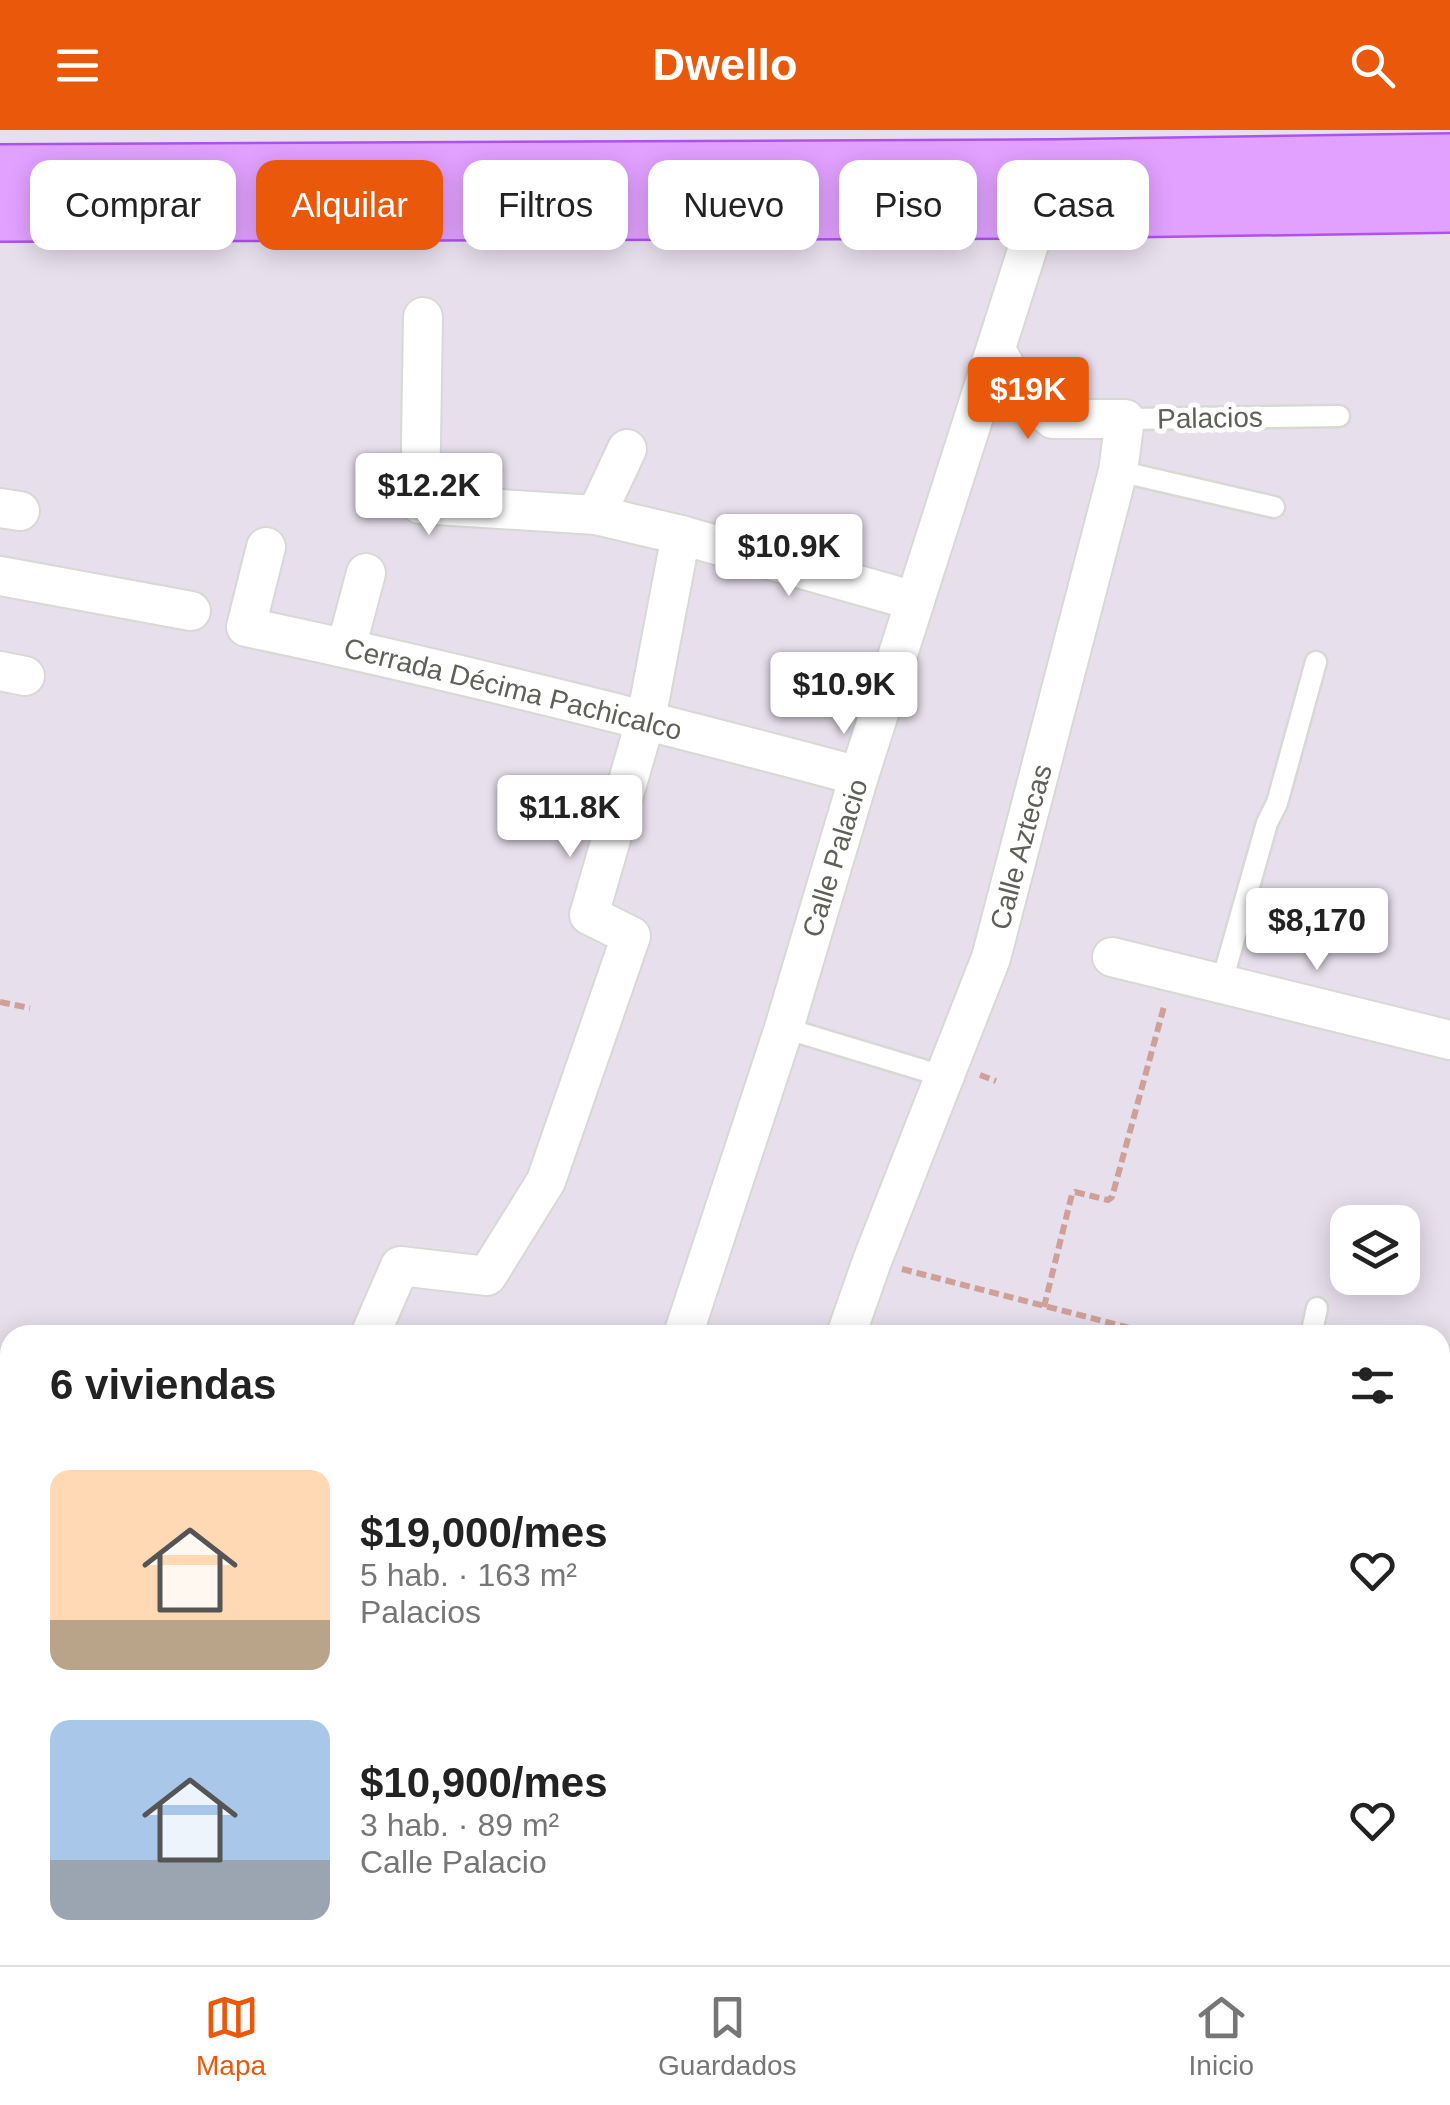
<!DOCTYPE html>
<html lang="es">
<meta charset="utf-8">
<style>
:root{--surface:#fff;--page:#f2f2f2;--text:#222;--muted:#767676;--line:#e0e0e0;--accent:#ea580c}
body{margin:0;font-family:Arial,sans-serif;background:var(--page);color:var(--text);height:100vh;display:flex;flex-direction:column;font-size:38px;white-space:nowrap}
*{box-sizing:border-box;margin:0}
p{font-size:32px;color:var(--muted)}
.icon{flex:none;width:55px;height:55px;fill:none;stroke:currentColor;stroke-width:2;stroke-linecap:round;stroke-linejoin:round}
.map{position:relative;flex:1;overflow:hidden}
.sheet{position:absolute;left:0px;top:1195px;width:1450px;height:640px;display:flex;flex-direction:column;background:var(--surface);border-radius:30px 30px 0 0;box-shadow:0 5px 25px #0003}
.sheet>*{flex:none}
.guide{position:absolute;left:30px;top:30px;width:1390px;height:90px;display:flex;gap:20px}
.tools{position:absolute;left:1330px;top:1075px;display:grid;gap:20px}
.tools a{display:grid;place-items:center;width:90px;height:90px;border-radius:20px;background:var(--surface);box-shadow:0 5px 25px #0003;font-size:50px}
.price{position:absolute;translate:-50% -85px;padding:0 22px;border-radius:10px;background:#fff;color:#222;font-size:32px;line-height:65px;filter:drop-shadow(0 2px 5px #0008)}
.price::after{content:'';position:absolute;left:50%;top:60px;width:30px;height:22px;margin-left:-15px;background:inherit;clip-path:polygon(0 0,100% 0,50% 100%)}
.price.active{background:var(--accent);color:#fff}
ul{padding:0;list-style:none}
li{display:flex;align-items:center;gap:30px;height:250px;padding:0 50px}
li span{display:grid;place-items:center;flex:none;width:280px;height:200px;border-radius:20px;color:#555}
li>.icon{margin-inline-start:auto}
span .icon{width:120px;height:120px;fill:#fffc;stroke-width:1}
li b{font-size:42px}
h2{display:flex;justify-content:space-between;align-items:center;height:120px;padding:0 50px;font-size:42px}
.chip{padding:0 35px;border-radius:20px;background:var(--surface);box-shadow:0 5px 25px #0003;font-size:35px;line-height:90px}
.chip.active{background:var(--accent);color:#fff}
header{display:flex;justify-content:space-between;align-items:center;height:130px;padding:0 50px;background:var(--accent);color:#fff;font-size:45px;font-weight:600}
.dock{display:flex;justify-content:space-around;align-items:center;height:140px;border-top:2px solid var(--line);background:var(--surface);font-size:28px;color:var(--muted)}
.dock a{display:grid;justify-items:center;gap:5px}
.dock .active{color:var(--accent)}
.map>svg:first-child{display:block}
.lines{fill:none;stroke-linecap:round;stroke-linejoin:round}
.lane-casing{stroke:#d6dad2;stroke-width:25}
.street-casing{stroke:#d6dad2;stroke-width:42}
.primary-casing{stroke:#af50f3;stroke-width:60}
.path{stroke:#cfa099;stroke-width:6;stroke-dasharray:10 5;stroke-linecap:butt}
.lane{stroke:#fff;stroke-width:20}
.street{stroke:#fff;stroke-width:38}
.primary{stroke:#e2a1ff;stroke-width:55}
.labels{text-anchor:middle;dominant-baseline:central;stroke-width:10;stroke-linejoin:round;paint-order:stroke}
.street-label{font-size:28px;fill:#5d6158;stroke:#fff}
</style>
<header><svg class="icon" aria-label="menu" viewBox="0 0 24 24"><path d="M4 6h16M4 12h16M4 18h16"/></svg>Dwello<svg class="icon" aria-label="search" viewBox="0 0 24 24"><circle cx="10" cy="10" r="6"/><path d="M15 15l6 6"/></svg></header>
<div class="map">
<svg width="1450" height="1835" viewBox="0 0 1450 1835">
<rect width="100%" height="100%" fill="#e7dfec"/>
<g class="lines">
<g class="lane-casing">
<g id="lane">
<polyline points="1125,289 1339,286"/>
<polyline points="1118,341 1274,377"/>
<polyline points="1221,855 1267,693 1277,673 1316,532"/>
<polyline points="784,898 946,947"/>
<polyline points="1311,1205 1317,1178"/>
<polyline points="1440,1386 1450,1390"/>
<polyline points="997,1825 1025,1835"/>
</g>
</g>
<g class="street-casing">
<g id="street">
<polyline points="423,187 420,374 596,385 681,405 915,471"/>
<polyline points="0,378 20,381"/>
<polyline points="596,385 627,319"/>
<path d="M266,417L246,497C452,540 656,592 859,646"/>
<polyline points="0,446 191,481"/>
<polyline points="346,518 366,443"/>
<polyline points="0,541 25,546"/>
<polyline points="1112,827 1450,910"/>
<polyline points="370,1205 400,1136 487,1146 546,1051 631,806 589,785 646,589 681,405"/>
<polyline points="683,1205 784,898 859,646 1040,80"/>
<polyline points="846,1205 872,1131 991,828 1118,341 1125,289 1053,289 1019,260 996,220"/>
<polyline points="0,1461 10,1464"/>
<polyline points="85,1835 87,1825"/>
<polyline points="472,1835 475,1825"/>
<polyline points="1204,1835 1208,1825"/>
</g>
</g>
<g class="primary-casing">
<g id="primary">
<polyline points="0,43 1056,38 1450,32"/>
<polyline points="0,83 1040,80 1450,74"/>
</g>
</g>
<g class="path">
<polyline points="0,872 30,878"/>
<polyline points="980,945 996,951"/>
<polyline points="902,1139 1157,1205"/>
<polyline points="1044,1177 1072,1064 1075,1062 1108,1070 1112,1067 1165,873"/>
<polyline points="1440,1265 1450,1222"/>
<polyline points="940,1835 941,1825"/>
</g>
<use href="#lane" class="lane"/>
<use href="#street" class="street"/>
<use href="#primary" class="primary"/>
</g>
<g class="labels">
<g class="street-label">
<text transform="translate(1210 288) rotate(-1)">Palacios</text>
<text transform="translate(513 559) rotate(14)">Cerrada Décima Pachicalco</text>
<text transform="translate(1021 717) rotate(-75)">Calle Aztecas</text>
<text transform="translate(835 728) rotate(-73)">Calle Palacio</text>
</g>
</g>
</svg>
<div class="tools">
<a><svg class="icon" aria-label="layers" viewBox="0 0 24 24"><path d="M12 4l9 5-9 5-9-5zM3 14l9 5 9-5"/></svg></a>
</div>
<b class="price active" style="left:1028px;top:312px">$19K</b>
<b class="price" style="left:429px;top:408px">$12.2K</b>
<b class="price" style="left:789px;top:469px">$10.9K</b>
<b class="price" style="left:844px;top:607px">$10.9K</b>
<b class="price" style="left:570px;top:730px">$11.8K</b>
<b class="price" style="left:1317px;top:843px">$8,170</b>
<div class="guide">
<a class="chip">Comprar</a>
<a class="chip active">Alquilar</a>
<a class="chip">Filtros</a>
<a class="chip">Nuevo</a>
<a class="chip">Piso</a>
<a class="chip">Casa</a>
</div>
<section class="sheet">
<h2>6 viviendas<svg class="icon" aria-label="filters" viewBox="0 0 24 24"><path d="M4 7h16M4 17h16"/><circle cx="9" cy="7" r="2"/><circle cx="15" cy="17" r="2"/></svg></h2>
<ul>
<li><span style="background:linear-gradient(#ffd9b3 75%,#b9a48a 0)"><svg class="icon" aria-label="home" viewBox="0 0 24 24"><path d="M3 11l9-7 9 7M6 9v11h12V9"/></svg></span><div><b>$19,000/mes</b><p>5 hab. · 163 m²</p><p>Palacios</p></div><svg class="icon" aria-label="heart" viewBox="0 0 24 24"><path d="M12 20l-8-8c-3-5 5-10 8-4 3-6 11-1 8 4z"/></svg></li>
<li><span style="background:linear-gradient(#a9c7e8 70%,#9aa5b1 0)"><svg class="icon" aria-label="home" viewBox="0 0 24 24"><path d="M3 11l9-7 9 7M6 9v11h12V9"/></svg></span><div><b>$10,900/mes</b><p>3 hab. · 89 m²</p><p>Calle Palacio</p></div><svg class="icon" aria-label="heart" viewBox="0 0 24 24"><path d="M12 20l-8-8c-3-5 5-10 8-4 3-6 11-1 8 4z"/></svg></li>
</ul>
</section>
</div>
<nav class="dock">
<a class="active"><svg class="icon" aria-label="map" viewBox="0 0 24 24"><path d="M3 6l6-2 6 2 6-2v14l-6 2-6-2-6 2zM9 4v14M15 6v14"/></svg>Mapa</a>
<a><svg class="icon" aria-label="saved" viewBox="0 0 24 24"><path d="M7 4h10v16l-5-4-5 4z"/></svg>Guardados</a>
<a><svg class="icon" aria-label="home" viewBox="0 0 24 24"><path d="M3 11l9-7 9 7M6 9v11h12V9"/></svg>Inicio</a>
</nav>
